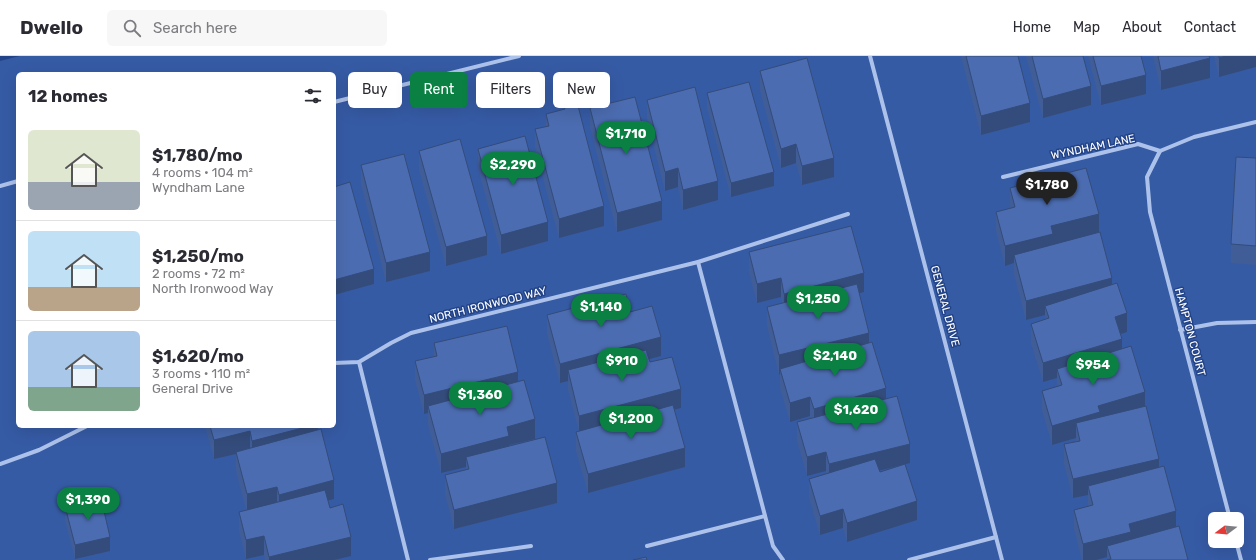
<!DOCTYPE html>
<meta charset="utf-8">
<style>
:root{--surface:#fff;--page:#f7f7f7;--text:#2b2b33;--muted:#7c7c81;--line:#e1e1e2;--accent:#0b8043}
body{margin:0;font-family:Rubik,sans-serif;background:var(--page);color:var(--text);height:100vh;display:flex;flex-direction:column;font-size:15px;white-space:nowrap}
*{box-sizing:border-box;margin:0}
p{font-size:13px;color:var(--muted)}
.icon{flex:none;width:22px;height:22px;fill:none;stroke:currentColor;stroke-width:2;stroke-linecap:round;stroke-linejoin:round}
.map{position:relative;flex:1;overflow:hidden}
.details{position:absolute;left:16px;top:16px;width:320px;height:356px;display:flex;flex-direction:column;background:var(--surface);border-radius:6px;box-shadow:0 4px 16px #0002}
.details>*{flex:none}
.top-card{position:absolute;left:348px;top:16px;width:380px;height:36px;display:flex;gap:8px}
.needle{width:26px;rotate:254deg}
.controls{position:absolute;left:1208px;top:456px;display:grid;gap:8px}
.controls a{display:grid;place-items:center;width:36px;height:36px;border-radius:6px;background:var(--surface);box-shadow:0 4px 16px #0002;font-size:20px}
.price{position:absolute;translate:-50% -34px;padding:0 9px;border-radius:14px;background:var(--accent);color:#fff;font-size:13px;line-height:26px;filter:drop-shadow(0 1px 2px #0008)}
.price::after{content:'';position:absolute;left:50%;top:24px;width:12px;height:9px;margin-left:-6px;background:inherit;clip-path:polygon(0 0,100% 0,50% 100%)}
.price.on{background:#222;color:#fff}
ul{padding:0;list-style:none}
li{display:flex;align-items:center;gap:12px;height:100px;padding:0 12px}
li+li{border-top:1px solid var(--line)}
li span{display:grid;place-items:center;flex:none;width:112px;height:80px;border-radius:6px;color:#555}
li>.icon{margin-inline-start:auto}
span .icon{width:48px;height:48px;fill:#fffc;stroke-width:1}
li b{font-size:17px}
h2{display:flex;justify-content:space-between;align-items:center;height:48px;padding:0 12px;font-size:17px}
.tag{padding:0 14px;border-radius:6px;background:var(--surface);box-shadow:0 4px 16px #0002;font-size:14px;line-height:36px}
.tag.on{background:var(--accent);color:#fff}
header{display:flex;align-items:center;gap:24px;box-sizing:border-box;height:56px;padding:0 20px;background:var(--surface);border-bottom:1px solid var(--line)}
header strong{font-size:19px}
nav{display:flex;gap:22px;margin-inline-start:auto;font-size:14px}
.search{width:280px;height:36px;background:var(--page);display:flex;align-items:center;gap:10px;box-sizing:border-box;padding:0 14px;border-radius:6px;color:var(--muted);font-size:15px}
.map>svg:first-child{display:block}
.green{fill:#365ba5;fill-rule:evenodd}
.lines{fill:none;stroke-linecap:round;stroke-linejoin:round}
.minor{stroke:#adc2ea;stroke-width:4}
.wall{fill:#405d97}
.shaded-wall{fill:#344c7b}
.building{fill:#4b6cb0;stroke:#344c7b}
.labels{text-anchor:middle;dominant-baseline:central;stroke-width:3;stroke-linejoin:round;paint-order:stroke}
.street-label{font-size:11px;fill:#fff;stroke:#224388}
</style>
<header>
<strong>Dwello</strong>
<div class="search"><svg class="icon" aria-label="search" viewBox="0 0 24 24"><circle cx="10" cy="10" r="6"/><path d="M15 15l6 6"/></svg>Search here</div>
<nav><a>Home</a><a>Map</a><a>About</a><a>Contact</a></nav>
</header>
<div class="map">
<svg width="1256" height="504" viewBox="0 0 1256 504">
<rect width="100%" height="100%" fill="#224388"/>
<path class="green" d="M20,0H1256V504H0V5ZM18,18H334V370H18ZM1215,463H1237V485H1215Z"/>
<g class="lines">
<g class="minor">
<polyline points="870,0 1002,504"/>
<polyline points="334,46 519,0"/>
<polyline points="1160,95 1147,121 1150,156 1230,463"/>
<polyline points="1003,121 1138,88 1160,95 1194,81 1256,66"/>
<polyline points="0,130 18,125"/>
<polyline points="698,206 773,490 783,504"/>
<polyline points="1180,274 1217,267 1256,266"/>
<polyline points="359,306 408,504"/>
<polyline points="334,307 359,306 391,287 411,277 698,206 848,158"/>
<polyline points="0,408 39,394 87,370"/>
<polyline points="1236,485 1241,504"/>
<polyline points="647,490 765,460"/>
<polyline points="430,504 531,490"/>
<polyline points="909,504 996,481"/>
</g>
</g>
<g class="wall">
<polygon points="961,0 1018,0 1030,66 981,79"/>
<polygon points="1026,0 1083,0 1091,49 1043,62"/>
<polygon points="1088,0 1141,0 1146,38 1101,49"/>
<polygon points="1153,0 1209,0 1210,22 1161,34"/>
<polygon points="1214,0 1256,0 1219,21"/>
<polygon points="760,15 834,121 802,129 796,107 781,112 760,34"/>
<polygon points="707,37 774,130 731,141 707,52"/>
<polygon points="647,44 718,144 683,154 678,131 665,135 647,63"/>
<polygon points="564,49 604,170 559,182 535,92 535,73 546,71 546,58 564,53"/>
<polygon points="590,52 662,164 617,176 590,71"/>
<polygon points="478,93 548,185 501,198 478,112"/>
<polygon points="419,95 487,199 446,210 419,114"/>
<polygon points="1256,102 1256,209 1231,207 1231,188"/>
<polygon points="361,109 430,215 386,226 361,128"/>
<polygon points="1010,132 1099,176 1112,229 1127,276 1120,278 1122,293 1145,350 1159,411 1176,471 1188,504 1107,504 1107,501 1096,504 1082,504 1074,473 1074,454 1088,450 1088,439 1073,442 1064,408 1064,388 1076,386 1076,382 1052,389 1042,354 1042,335 1057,331 1057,322 1043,326 1031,287 1031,268 1045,263 1045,259 1026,264 1014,218 1014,207 1005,210 996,175 996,156 1010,152"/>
<polygon points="749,196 864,236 859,238 869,287 886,343 910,407 879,414 917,464 847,486 843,472 820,479 809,442 809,423 826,418 826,415 807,420 797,385 797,366 811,362 810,360 790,366 780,332 780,318 779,319 767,270 767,251 782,247 781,241 757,247 749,216"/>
<polygon points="17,199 18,199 18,220 17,218"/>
<polygon points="630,256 661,300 649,303 650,306 681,352 674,354 685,411 588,437 576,395 576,376 579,375 568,334 568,325 560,327 547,278 547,259"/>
<polygon points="434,287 518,326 535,383 509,389 509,390 557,447 454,473 445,438 445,419 466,414 466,411 441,417 428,369 428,357 424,358 415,324 415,305 434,300"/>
<polygon points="205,370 318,370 318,374 334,443 328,445 330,452 351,500 334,504 265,504 264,499 246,503 239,475 239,456 246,454 236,415 236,398 214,403"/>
<polygon points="65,450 110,495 75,503 65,464"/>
</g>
<g class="shaded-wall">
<polygon points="1226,0 1256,0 1256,11 1219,21 1219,2"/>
<polygon points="1210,2 1210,22 1161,34 1161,15"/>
<polygon points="1146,19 1146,38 1101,49 1101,30"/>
<polygon points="1091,30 1091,49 1043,62 1043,43"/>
<polygon points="1030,47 1030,66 981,79 981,60"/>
<polygon points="796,88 796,107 781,112 781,93"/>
<polygon points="834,102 834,121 802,129 802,110"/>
<polygon points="678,112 678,131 665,135 665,116"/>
<polygon points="774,116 774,130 731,141 731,127"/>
<polygon points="718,125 718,144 683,154 683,134"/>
<polygon points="662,145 662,164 617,176 617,157"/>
<polygon points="604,150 604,170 559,182 559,163"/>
<polygon points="1099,158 1099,177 1014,199 1014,207 1005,210 1005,190 1051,170"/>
<polygon points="548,166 548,185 501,198 501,179"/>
<polygon points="487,180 487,199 446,210 446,191"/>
<polygon points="430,196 430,215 386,226 386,207"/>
<polygon points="374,213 374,228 334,239 334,224"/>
<polygon points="864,217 864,236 784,257 784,238"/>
<polygon points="781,222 781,241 757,247 757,228"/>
<polygon points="1112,222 1112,242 1045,250 1045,259 1026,264 1026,245"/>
<polygon points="1127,257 1127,276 1115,280 1115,261"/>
<polygon points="869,277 869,296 780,313 780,318 779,319 779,299"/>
<polygon points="661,281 661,300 570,324 568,314 568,325 560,327 560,308"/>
<polygon points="1122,283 1122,302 1057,313 1057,322 1043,326 1043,307"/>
<polygon points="518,316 518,335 428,350 428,357 424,358 424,339"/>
<polygon points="886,332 886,351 814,372 814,353"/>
<polygon points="681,333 681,352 579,379 579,360"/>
<polygon points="1145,336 1145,355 1076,367 1076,382 1052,389 1052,370 1098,350"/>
<polygon points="810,341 810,360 790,366 790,347"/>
<polygon points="535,363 535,383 509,389 509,399 466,401 466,411 441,417 441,398 507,371"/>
<polygon points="310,370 318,370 318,387 252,404 252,385"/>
<polygon points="250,375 250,394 236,396 236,398 214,403 214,384"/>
<polygon points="910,388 910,407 829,427 829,408"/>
<polygon points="685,392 685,411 588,437 588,418"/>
<polygon points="826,396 826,415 807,420 807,401"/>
<polygon points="1159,403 1159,422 1088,430 1088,439 1073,442 1073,423"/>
<polygon points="334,424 334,443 279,458 279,439"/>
<polygon points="557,427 557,447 454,473 454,454"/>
<polygon points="277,431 277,450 247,457 247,438"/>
<polygon points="917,445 917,464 847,486 847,467"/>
<polygon points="843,453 843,472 820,479 820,460"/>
<polygon points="1176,455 1176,475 1107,490 1107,501 1096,504 1083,504 1083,488 1129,468"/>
<polygon points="264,480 264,499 246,503 246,484"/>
<polygon points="110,481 110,495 75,503 75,489"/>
<polygon points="351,481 351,500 334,504 269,504 269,501"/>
</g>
<g class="building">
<polygon points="966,0 1018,0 1030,47 981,60"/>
<polygon points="1032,0 1083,0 1091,30 1043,43"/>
<polygon points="1093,0 1141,0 1146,19 1101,30"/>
<polygon points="1158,0 1209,0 1210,2 1161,15"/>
<polygon points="1219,0 1226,0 1219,2"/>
<polygon points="807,2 834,102 802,110 796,88 781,93 760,15"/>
<polygon points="749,26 774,116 731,127 707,37"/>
<polygon points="695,31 718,125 683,134 678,112 665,116 647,44"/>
<polygon points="635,41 662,145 617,157 590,52"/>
<polygon points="577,46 604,150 559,163 535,73 549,70 546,58 565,53 564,49"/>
<polygon points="525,80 548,166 501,179 478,93"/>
<polygon points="460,83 487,180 446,191 419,95"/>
<polygon points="404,98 430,196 386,207 361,109"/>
<polygon points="1236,101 1256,102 1256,190 1231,188"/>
<polygon points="1086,112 1099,158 1051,170 1053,178 1005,190 996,156 1015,151 1010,132"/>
<polygon points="350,126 374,213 334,224 334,131"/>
<polygon points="851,170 864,217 784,238 781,222 757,228 749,196"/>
<polygon points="1100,176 1112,222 1026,245 1014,199"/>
<polygon points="1117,227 1127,257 1115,261 1122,283 1043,307 1031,268 1049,262 1045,250"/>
<polygon points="857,228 869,277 779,299 767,251"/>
<polygon points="626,238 630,256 652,250 661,281 560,308 547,259"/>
<polygon points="507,270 518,316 424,339 415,305 437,300 434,287"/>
<polygon points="872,286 886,332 814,353 810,341 790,347 780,313"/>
<polygon points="1131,290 1145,336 1098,350 1100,356 1052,370 1042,335 1062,329 1057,313"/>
<polygon points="646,294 650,306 672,301 681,333 579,360 568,314"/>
<polygon points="524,324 535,363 507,371 509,380 441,398 428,350"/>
<polygon points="897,340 910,388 829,408 826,396 807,401 797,366"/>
<polygon points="673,349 685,392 588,418 576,376"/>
<polygon points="1146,350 1159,403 1073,423 1064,388 1080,385 1076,367"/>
<polygon points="210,370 310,370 252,385 250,375 214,384"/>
<polygon points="321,373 334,424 279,439 277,431 247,438 236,396"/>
<polygon points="545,381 557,427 454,454 445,419 469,413 466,401"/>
<polygon points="875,403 880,416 905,408 917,445 847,467 843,453 820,460 809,423"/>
<polygon points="1164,410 1176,455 1129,468 1131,476 1083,488 1074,454 1093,449 1088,430"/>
<polygon points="325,434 330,452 343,448 351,481 269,501 264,480 246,484 239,456"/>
<polygon points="101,442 110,481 75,489 65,450"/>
<polygon points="1179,470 1188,504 1107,504 1111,503 1107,490"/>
<polygon points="646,501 647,504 633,504"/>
</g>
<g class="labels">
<g class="street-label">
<text transform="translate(1093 91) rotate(-12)">WYNDHAM LANE</text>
<text transform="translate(488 249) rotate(-14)">NORTH IRONWOOD WAY</text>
<text transform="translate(945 250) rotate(75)">GENERAL DRIVE</text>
<text transform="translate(1190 276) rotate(75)">HAMPTON COURT</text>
</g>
</g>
</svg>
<div class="controls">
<a><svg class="needle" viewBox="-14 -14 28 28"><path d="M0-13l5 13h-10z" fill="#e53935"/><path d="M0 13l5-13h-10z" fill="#7c7c81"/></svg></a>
</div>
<b class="price" style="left:626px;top:99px">$1,710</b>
<b class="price" style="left:513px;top:130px">$2,290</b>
<b class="price on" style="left:1047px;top:150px">$1,780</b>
<b class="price" style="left:818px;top:264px">$1,250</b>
<b class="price" style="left:601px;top:272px">$1,140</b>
<b class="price" style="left:835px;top:321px">$2,140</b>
<b class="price" style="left:622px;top:326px">$910</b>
<b class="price" style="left:1093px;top:330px">$954</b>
<b class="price" style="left:480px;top:360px">$1,360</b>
<b class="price" style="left:856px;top:375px">$1,620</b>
<b class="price" style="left:631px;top:384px">$1,200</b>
<b class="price" style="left:88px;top:465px">$1,390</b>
<div class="top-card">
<a class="tag">Buy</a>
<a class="tag on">Rent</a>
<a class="tag">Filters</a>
<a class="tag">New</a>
</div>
<section class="details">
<h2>12 homes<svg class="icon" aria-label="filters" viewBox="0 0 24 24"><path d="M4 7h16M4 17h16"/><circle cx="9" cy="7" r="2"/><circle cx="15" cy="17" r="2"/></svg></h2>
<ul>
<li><span style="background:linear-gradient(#dfe7d0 65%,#9aa5b1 0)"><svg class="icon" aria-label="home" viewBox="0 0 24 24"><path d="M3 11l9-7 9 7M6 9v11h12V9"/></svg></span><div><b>$1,780/mo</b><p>4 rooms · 104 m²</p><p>Wyndham Lane</p></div></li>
<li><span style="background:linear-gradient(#bfe0f5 70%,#b9a48a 0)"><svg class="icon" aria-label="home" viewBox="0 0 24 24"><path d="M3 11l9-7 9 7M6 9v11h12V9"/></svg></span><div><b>$1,250/mo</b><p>2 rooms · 72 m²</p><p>North Ironwood Way</p></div></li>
<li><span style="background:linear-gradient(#a9c7e8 70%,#7fa58c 0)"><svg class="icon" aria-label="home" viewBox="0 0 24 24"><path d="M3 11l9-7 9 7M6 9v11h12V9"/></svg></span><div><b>$1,620/mo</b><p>3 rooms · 110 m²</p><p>General Drive</p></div></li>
</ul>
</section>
</div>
